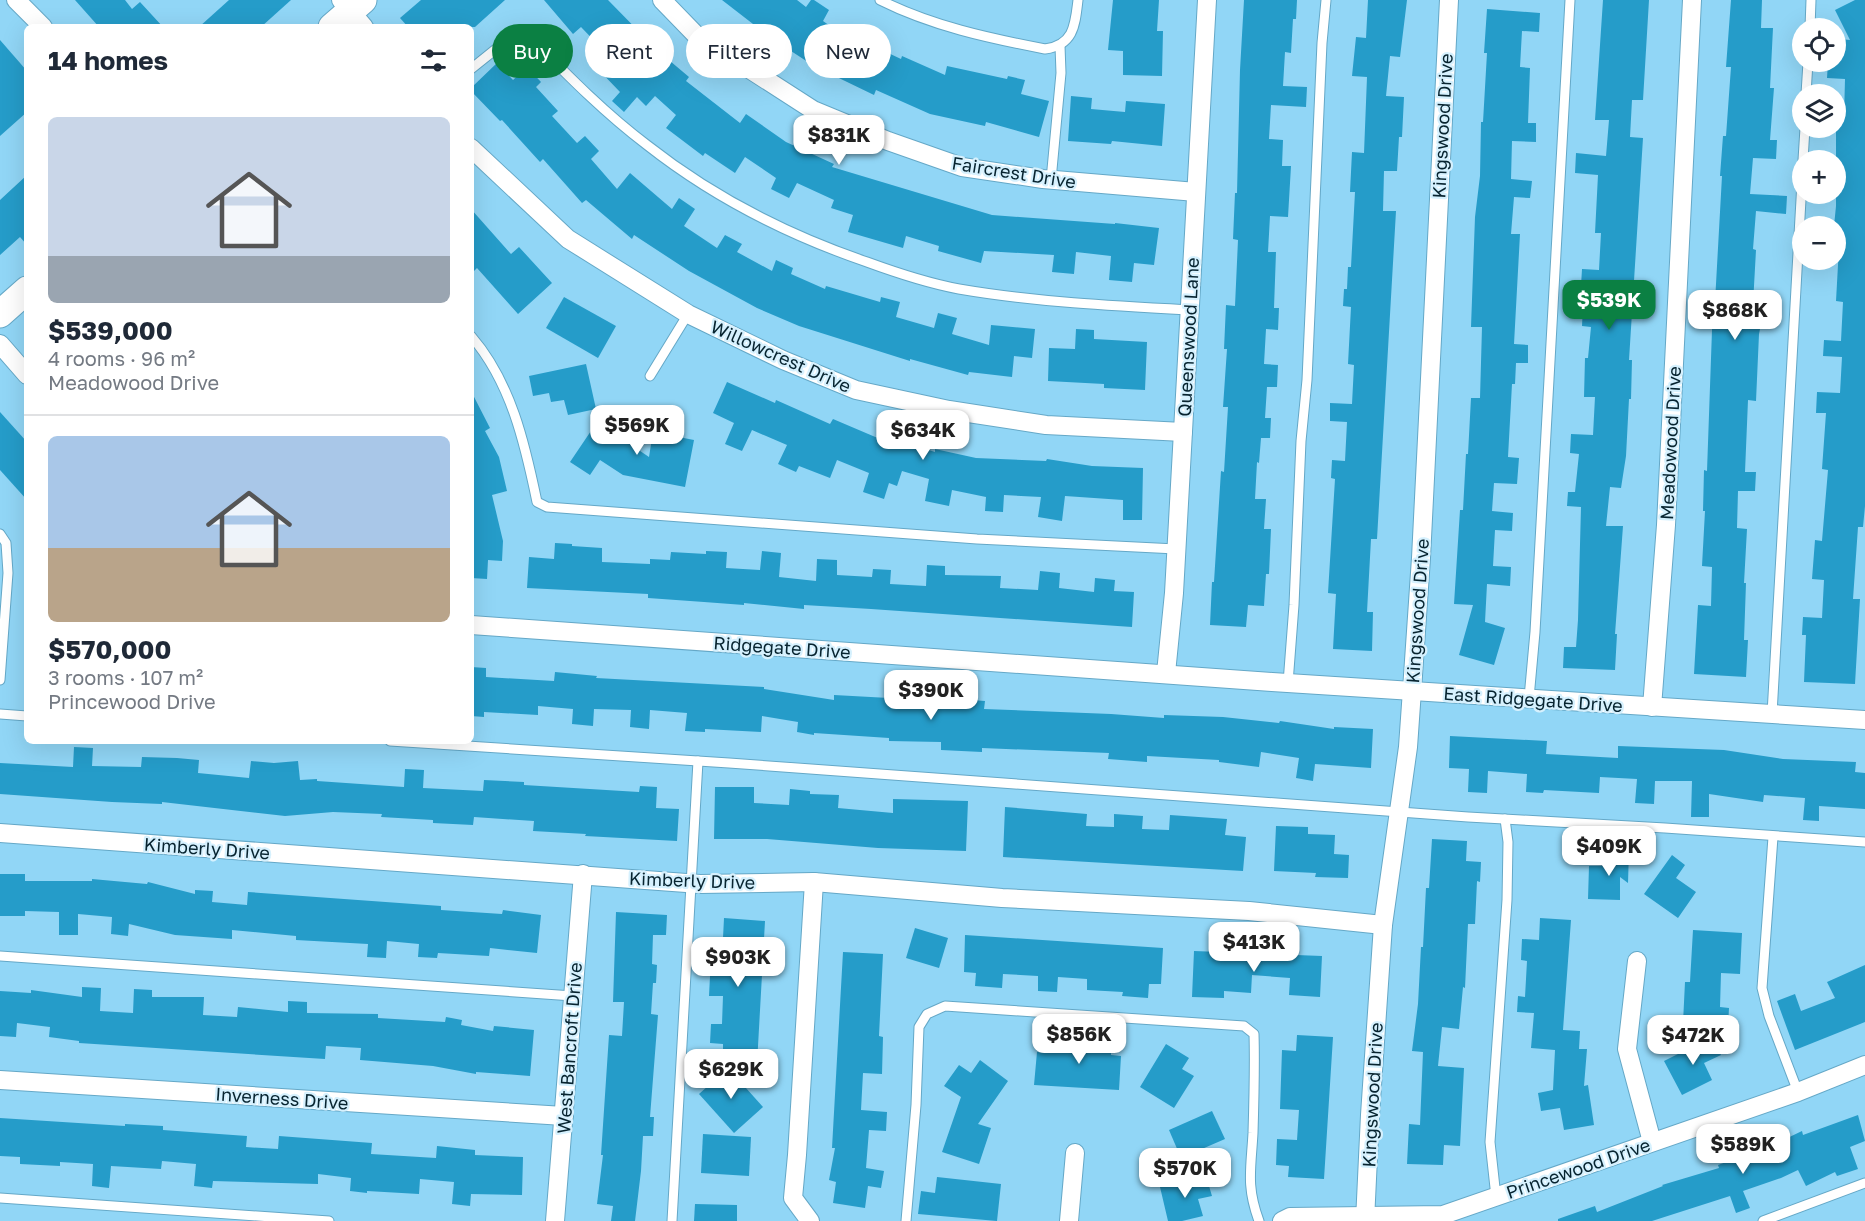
<!DOCTYPE html>
<meta charset="utf-8">
<style>
:root{--surface:#fff;--page:#f6f6f7;--text:#1f2937;--muted:#747a83;--line:#e0e1e3;--accent:#0b8043}
body{margin:0;font-family:"Golos Text",sans-serif;background:var(--page);color:var(--text);height:100vh;display:flex;flex-direction:column;font-size:22px;white-space:nowrap}
*{box-sizing:border-box;margin:0}
p{font-size:20px;color:var(--muted)}
.icon{flex:none;width:33px;height:33px;fill:none;stroke:currentColor;stroke-width:2;stroke-linecap:round;stroke-linejoin:round}
.map{position:relative;flex:1;overflow:hidden}
.details{position:absolute;left:24px;top:24px;width:450px;height:720px;display:flex;flex-direction:column;background:var(--surface);border-radius:9px;box-shadow:0 6px 24px #0002}
.details>*{flex:none}
.guide{position:absolute;left:492px;top:24px;width:570px;height:54px;display:flex;gap:12px}
.tools{position:absolute;left:1792px;top:18px;display:grid;gap:12px}
.tools a{display:grid;place-items:center;width:54px;height:54px;border-radius:50%;background:var(--surface);box-shadow:0 6px 24px #0002;font-size:30px}
.price{position:absolute;translate:-50% -51px;padding:0 14px;border-radius:12px;background:#fff;color:#222;font-size:20px;line-height:39px;filter:drop-shadow(0 2px 3px #0008)}
.price::after{content:'';position:absolute;left:50%;top:36px;width:18px;height:14px;margin-left:-9px;background:inherit;clip-path:polygon(0 0,100% 0,50% 100%)}
.price.selected{background:var(--accent);color:#fff}
ul{padding:0;list-style:none}
li{display:grid;align-content:center;gap:12px;height:318px;padding:0 24px}
li+li{border-top:2px solid var(--line)}
li span{display:grid;place-items:center;height:186px;border-radius:9px;color:#555}
li>.icon{margin-inline-start:auto}
span .icon{width:108px;height:108px;fill:#fffc;stroke-width:1}
li b{font-size:26px}
h2{display:flex;justify-content:space-between;align-items:center;height:72px;padding:0 24px;font-size:26px}
.chip{padding:0 21px;border-radius:27px;background:var(--surface);box-shadow:0 6px 24px #0002;font-size:21px;line-height:54px}
.chip.selected{background:var(--accent);color:#fff}
.map>svg:first-child{display:block}
.building{fill:#259cc9}
.lines{fill:none;stroke-linecap:round;stroke-linejoin:round}
.lane-casing{stroke:#65a8c7;stroke-width:11}
.street-casing{stroke:#65a8c7;stroke-width:20}
.secondary-casing{stroke:#65a8c7;stroke-width:29}
.lane{stroke:#fff;stroke-width:9}
.street{stroke:#fff;stroke-width:18}
.secondary{stroke:#fff;stroke-width:27}
.labels{text-anchor:middle;dominant-baseline:central;stroke-width:4.5;stroke-linejoin:round;paint-order:stroke}
.street-label{font-size:18px;fill:#072430;stroke:#d6f1fe}
</style>
<div class="map">
<svg width="1865" height="1221" viewBox="0 0 1865 1221">
<rect width="100%" height="100%" fill="#91d6f6"/>
<g class="building">
<polygon points="75,0 125,0 132,9 140,2 163,27 99,27"/>
<polygon points="229,0 291,0 261,27 199,27"/>
<polygon points="421,0 505,0 475,27 408,27 400,18"/>
<polygon points="544,0 608,0 657,50 689,77 686,81 740,123 746,114 786,142 834,164 832,167 992,215 1115,224 1115,223 1159,228 1154,265 1134,263 1132,282 1109,280 1111,256 1076,252 1074,274 1052,272 1054,255 984,251 981,263 938,251 939,246 906,236 903,248 848,232 853,215 831,208 834,200 797,183 789,198 771,189 776,178 745,157 735,173 705,153 703,156 666,128 676,115 655,96 646,106 637,97 624,112 612,101 620,92 595,66 607,54 581,27 573,34"/>
<polygon points="722,0 797,0 806,7 811,0 814,0 829,10 823,21 850,40 852,36 901,59 902,56 945,75 947,66 1007,79 1008,76 1025,80 1021,94 1049,101 1039,137 986,122 985,126 930,114 876,90 874,95 814,66 771,38"/>
<polygon points="1113,0 1159,0 1157,31 1163,31 1162,76 1123,75 1123,51 1108,50"/>
<polygon points="1244,0 1297,0 1296,19 1293,19 1291,53 1285,52 1283,86 1307,87 1306,107 1271,105 1269,139 1283,140 1282,166 1291,166 1288,217 1270,216 1268,252 1276,252 1274,308 1279,308 1278,330 1266,329 1264,364 1278,365 1277,387 1267,387 1265,418 1271,418 1270,438 1261,438 1259,463 1257,462 1255,499 1266,499 1264,529 1271,529 1269,574 1266,574 1264,606 1248,605 1246,627 1210,625 1212,582 1214,582 1221,471 1224,472 1228,407 1223,407 1227,349 1224,349 1226,305 1235,306 1238,240 1233,239 1235,193 1237,193 1240,70"/>
<polygon points="1368,0 1407,0 1400,57 1390,56 1386,96 1404,97 1402,137 1399,137 1397,171 1384,171 1383,211 1396,211 1377,539 1371,539 1367,612 1373,612 1372,651 1333,649 1336,594 1328,593 1335,479 1331,478 1332,460 1345,461 1347,422 1330,421 1330,403 1352,404 1354,365 1348,364 1351,307 1343,306 1344,289 1347,289 1348,267 1351,267 1355,192 1350,192 1352,152 1364,153 1367,77 1352,76 1356,37 1366,38"/>
<polygon points="1603,0 1649,0 1643,100 1632,100 1630,137 1643,138 1629,360 1632,360 1631,399 1629,399 1626,456 1621,488 1610,487 1606,526 1623,526 1615,634 1617,634 1615,670 1563,668 1564,647 1576,647 1578,620 1581,507 1567,506 1568,492 1575,492 1579,454 1570,453 1571,434 1593,435 1595,397 1584,397 1585,358 1588,358 1591,327 1582,326 1584,286 1581,286 1582,269 1599,270 1601,233 1595,233 1598,175 1575,173 1576,153 1606,156 1609,120 1595,120"/>
<polygon points="1731,0 1762,0 1761,28 1773,28 1770,88 1774,88 1770,140 1777,140 1776,159 1753,158 1750,194 1787,196 1786,214 1756,211 1753,249 1756,250 1753,304 1769,305 1768,325 1761,324 1759,334 1756,401 1748,400 1745,472 1756,472 1755,491 1738,491 1737,528 1747,529 1744,583 1746,583 1744,640 1748,640 1746,677 1694,674 1698,605 1711,606 1712,567 1702,566 1705,511 1703,511 1704,470 1707,471 1713,302 1715,302 1722,176 1720,176 1723,136 1726,136 1731,67 1726,67"/>
<polygon points="1855,0 1865,0 1865,506 1863,527 1858,527 1853,599 1860,599 1855,684 1804,682 1806,635 1802,635 1803,617 1822,618 1824,580 1812,579 1815,540 1822,541 1828,470 1822,469 1826,413 1816,413 1817,392 1840,393 1842,357 1823,356 1824,340 1841,341 1843,302 1836,301 1839,247 1836,247 1836,226 1834,226 1836,206 1836,117 1844,117 1845,79 1827,78 1828,62 1839,62 1840,39 1850,40 1835,10"/>
<polygon points="1487,9 1540,13 1539,32 1522,31 1520,67 1530,68 1528,123 1536,123 1536,142 1512,141 1511,179 1532,181 1530,198 1514,197 1511,234 1520,234 1514,344 1528,345 1528,363 1516,363 1515,384 1512,384 1508,457 1519,458 1517,484 1494,483 1492,511 1513,513 1512,531 1495,530 1493,566 1511,567 1510,586 1487,584 1485,622 1505,628 1494,665 1459,655 1473,605 1454,604 1460,510 1463,510 1466,454 1468,454 1471,398 1480,398 1482,327 1471,327 1475,217 1480,176 1481,122 1483,122 1487,53 1484,53"/>
<polygon points="0,40 27,71 27,112 0,136"/>
<polygon points="497,63 513,80 527,67 541,82 536,87 558,111 552,116 577,143 585,136 599,151 591,159 617,189 630,173 672,209 679,198 695,209 684,226 717,248 725,235 742,244 737,252 772,271 776,260 793,268 791,274 825,289 826,286 880,302 881,297 900,302 896,317 934,328 938,313 957,318 952,334 989,345 991,325 1035,329 1032,358 1014,356 1012,377 969,372 968,375 910,359 910,361 799,326 757,308 689,271 634,235 632,239 586,200 582,203 543,159 540,162 502,120 500,121 471,91 471,88"/>
<polygon points="1071,96 1092,98 1091,109 1125,112 1126,101 1165,104 1162,146 1112,141 1111,144 1068,141"/>
<polygon points="27,175 27,245 20,237 0,255 0,200"/>
<polygon points="471,209 511,254 519,247 552,283 518,314 477,268 471,274"/>
<polygon points="564,297 616,326 598,358 546,328"/>
<polygon points="1076,329 1094,330 1094,339 1147,342 1145,390 1104,388 1104,384 1048,381 1049,348 1075,349"/>
<polygon points="586,364 596,409 568,415 564,400 551,402 549,393 533,396 529,376"/>
<polygon points="727,382 775,403 776,400 830,424 833,419 880,439 882,435 935,452 935,449 976,458 1046,461 1047,459 1092,466 1143,468 1142,520 1123,520 1123,500 1065,496 1062,521 1038,517 1041,497 1004,495 1003,512 985,511 986,497 952,490 949,506 925,501 929,479 902,471 897,486 889,483 884,499 863,492 869,473 837,460 830,478 799,466 796,472 778,464 787,445 752,430 742,451 725,444 734,423 713,413"/>
<polygon points="471,391 490,428 485,431 499,457 507,491 492,495 503,541 502,561 488,560 487,579 471,578"/>
<polygon points="0,412 27,442 27,500 0,470"/>
<polygon points="597,422 649,457 653,432 694,440 685,487 623,475 600,460 590,475 570,462"/>
<polygon points="555,543 572,544 572,546 602,548 602,562 650,564 650,559 670,560 671,552 706,554 706,551 727,552 726,568 760,570 762,551 781,553 779,577 816,581 817,559 837,560 837,575 872,577 873,569 891,570 890,584 926,586 927,565 945,566 945,575 1001,576 1000,588 1038,590 1040,571 1060,573 1059,588 1094,592 1095,578 1115,580 1114,591 1134,592 1132,627 871,609 804,605 804,609 744,603 744,605 704,602 648,598 648,594 527,588 529,557 554,559"/>
<polygon points="471,667 486,668 486,677 554,681 555,672 597,676 596,678 764,687 764,689 834,700 834,695 889,698 889,696 929,697 985,701 984,709 1111,714 1164,718 1164,715 1223,717 1279,723 1280,721 1334,729 1334,727 1373,729 1371,768 1315,764 1313,781 1296,778 1299,758 1261,752 1259,767 1219,762 1219,760 1147,756 1147,762 1108,759 1109,753 982,748 982,752 941,750 941,742 889,741 889,738 814,733 814,735 797,732 798,722 762,716 761,732 705,729 705,732 685,731 687,713 650,710 649,729 630,727 631,710 594,709 593,726 572,724 573,709 538,706 538,715 484,712 484,717 471,716"/>
<polygon points="1450,736 1547,741 1546,754 1618,758 1618,746 1724,750 1783,759 1856,762 1855,772 1865,773 1865,809 1819,806 1819,821 1803,820 1805,798 1764,795 1763,802 1709,794 1709,817 1691,817 1692,781 1655,781 1654,804 1635,803 1637,779 1600,777 1599,793 1544,790 1543,793 1526,792 1527,774 1488,771 1487,793 1468,792 1469,769 1449,768"/>
<polygon points="74,747 93,748 92,766 141,767 142,757 177,758 199,760 198,773 249,778 251,761 274,763 298,761 300,780 317,779 317,781 404,787 405,769 424,770 423,788 483,791 484,780 524,782 524,785 639,792 640,786 657,787 656,808 679,809 677,841 585,836 586,834 533,831 534,821 474,817 473,825 433,823 433,820 381,817 382,814 333,812 285,816 162,802 162,804 112,802 0,794 0,763 73,767"/>
<polygon points="715,787 754,787 754,803 789,805 790,789 810,791 810,794 839,795 838,808 893,813 893,799 968,801 966,851 878,848 767,839 714,839"/>
<polygon points="1005,807 1087,814 1086,826 1114,827 1114,814 1143,816 1142,829 1169,830 1170,815 1227,819 1225,835 1246,837 1243,871 1003,857"/>
<polygon points="1276,826 1308,827 1308,834 1335,835 1334,854 1349,855 1348,878 1315,877 1316,873 1274,871"/>
<polygon points="1432,839 1467,841 1466,861 1481,862 1480,882 1477,881 1475,924 1468,924 1465,988 1463,987 1459,1029 1442,1027 1438,1066 1464,1068 1460,1146 1444,1145 1443,1165 1407,1164 1409,1124 1420,1125 1423,1052 1412,1051 1418,1004 1421,947 1423,947 1426,888 1429,888"/>
<polygon points="1611,850 1629,850 1628,883 1620,877 1620,900 1588,899 1589,866 1610,866"/>
<polygon points="1672,855 1685,865 1676,878 1696,892 1678,918 1644,894"/>
<polygon points="0,874 25,874 25,881 92,881 92,879 147,884 148,882 195,894 195,890 213,891 212,902 247,905 248,892 441,906 441,910 502,914 503,910 541,915 537,953 490,948 489,956 438,953 437,958 418,957 419,944 387,941 386,958 367,957 368,944 296,940 296,936 232,930 232,939 175,935 129,924 128,936 111,934 112,917 78,914 78,935 59,935 59,912 25,911 25,916 0,916"/>
<polygon points="616,912 667,915 666,935 653,935 652,964 657,965 656,983 653,983 651,1014 658,1015 650,1117 654,1117 653,1136 643,1136 641,1171 635,1221 611,1221 613,1206 597,1204 603,1155 601,1155 609,1035 622,1036 624,1002 613,1002"/>
<polygon points="724,918 765,921 757,1064 723,1062 723,1044 710,1043 711,1024 722,1024 723,996 709,996 712,937 723,938"/>
<polygon points="1540,918 1571,920 1563,1030 1580,1031 1579,1049 1587,1049 1584,1086 1588,1085 1594,1125 1564,1130 1560,1108 1541,1111 1538,1093 1553,1090 1555,1050 1531,1048 1534,1013 1517,1012 1518,996 1525,997 1527,961 1521,960 1522,939 1539,940"/>
<polygon points="915,928 948,938 939,968 906,958"/>
<polygon points="1693,930 1742,933 1740,974 1721,973 1720,1007 1729,1008 1728,1026 1683,1023 1685,982 1690,982"/>
<polygon points="965,935 1163,948 1161,984 1149,984 1148,998 1122,996 1123,992 1087,990 1087,979 1058,977 1057,992 1038,991 1038,976 1003,974 1002,988 975,986 976,973 964,972"/>
<polygon points="1194,951 1322,956 1320,997 1289,995 1290,978 1252,975 1251,993 1224,991 1224,998 1192,997"/>
<polygon points="843,952 883,954 879,1036 883,1037 882,1074 863,1073 861,1110 887,1112 886,1131 869,1130 866,1168 884,1171 881,1188 868,1186 865,1208 833,1203 836,1182 829,1180 835,1148 832,1148"/>
<polygon points="1865,965 1865,1022 1795,1050 1777,1001 1795,994 1801,1011 1835,998 1827,982"/>
<polygon points="82,987 101,988 100,1011 133,1013 134,989 152,990 152,997 204,997 203,1015 237,1017 238,1007 288,1012 288,1001 307,1002 307,1013 378,1014 378,1018 445,1022 446,1017 462,1020 461,1025 493,1031 494,1026 534,1030 530,1076 476,1072 476,1074 433,1066 360,1060 361,1048 326,1046 325,1059 79,1043 79,1041 49,1037 50,1027 17,1023 16,1037 0,1036 0,991 31,993 31,990 82,997"/>
<polygon points="1297,1035 1333,1037 1324,1179 1288,1177 1289,1166 1276,1165 1277,1139 1297,1140 1299,1110 1280,1109 1282,1050 1296,1051"/>
<polygon points="1056,1037 1111,1039 1111,1055 1121,1056 1119,1090 1034,1085 1037,1052 1055,1053"/>
<polygon points="1712,1037 1721,1055 1704,1063 1712,1080 1682,1095 1664,1061"/>
<polygon points="1166,1044 1189,1058 1182,1069 1194,1076 1174,1108 1140,1087"/>
<polygon points="980,1060 1008,1081 978,1124 991,1128 979,1164 942,1152 961,1097 944,1086 959,1065 971,1073"/>
<polygon points="728,1068 763,1107 734,1133 699,1094"/>
<polygon points="1212,1111 1225,1139 1181,1158 1169,1130"/>
<polygon points="1858,1115 1865,1141 1850,1147 1858,1169 1837,1176 1835,1172 1806,1186 1798,1170 1781,1178 1743,1191 1750,1208 1736,1213 1730,1196 1652,1221 1558,1221 1558,1219 1595,1206 1597,1212 1663,1186 1662,1185 1719,1168 1718,1165 1753,1152 1754,1154 1802,1131 1803,1135"/>
<polygon points="0,1118 125,1126 125,1124 163,1126 163,1130 247,1136 246,1147 278,1149 279,1136 372,1143 371,1154 436,1158 437,1146 475,1150 475,1155 523,1157 522,1195 471,1194 470,1206 452,1204 454,1182 420,1179 419,1194 367,1191 367,1193 350,1191 351,1178 318,1174 318,1184 213,1181 212,1188 194,1186 196,1164 162,1161 161,1169 111,1166 109,1188 92,1186 93,1164 60,1162 60,1166 20,1164 20,1157 0,1156"/>
<polygon points="703,1134 751,1137 749,1176 701,1173"/>
<polygon points="1206,1176 1212,1196 1198,1199 1203,1216 1182,1221 1168,1221 1160,1187"/>
<polygon points="937,1177 1001,1184 997,1221 918,1214 921,1191 935,1193"/>
<polygon points="695,1204 737,1205 737,1221 694,1221"/>
</g>
<g class="lines">
<g class="lane-casing">
<g id="lane">
<path d="M880,0C932,26 988,38 1045,49C1074,45 1075,25 1078,0"/>
<polyline points="1810,28 1811,0"/>
<path d="M471,69L512,36L526,35L533,40C569,77 606,114 647,145C713,197 788,235 867,262C897,273 927,283 959,289C1035,302 1113,306 1190,310"/>
<polyline points="1806,94 1808,62"/>
<polyline points="1803,160 1805,128"/>
<polyline points="1051,180 1061,73 1060,46"/>
<path d="M471,336C511,382 525,444 537,502L547,507L977,539L1176,549"/>
<polyline points="650,376 688,314"/>
<polyline points="0,534 6,543 8,573 0,680"/>
<polyline points="1288,683 1294,605 1301,441 1307,380 1322,43 1326,0"/>
<polyline points="1529,698 1535,632 1570,0"/>
<polyline points="0,714 27,716"/>
<polyline points="1772,714 1803,164"/>
<polyline points="390,741 729,763 1468,817 1665,828 1865,842"/>
<polyline points="1773,837 1762,988 1769,1016 1798,1092"/>
<polyline points="0,956 573,996"/>
<polyline points="1496,1197 1490,1142 1507,900 1508,842 1505,819"/>
<polyline points="0,1198 329,1221"/>
<polyline points="672,1221 698,761"/>
<path d="M906,1221L916,1105L919,1027L927,1014L945,1006L1244,1026L1254,1034C1255,1067 1254,1100 1253,1133C1251,1169 1246,1186 1259,1221"/>
<polyline points="1763,1221 1865,1183"/>
</g>
</g>
<g class="street-casing">
<g id="street">
<polyline points="16,0 43,27"/>
<polyline points="341,0 364,27"/>
<polyline points="662,0 695,34 813,110 888,141 962,167 1043,179 1196,192"/>
<polyline points="471,148 568,239 688,314 783,360 856,390 949,410 1046,425 1183,432"/>
<polyline points="0,344 27,375"/>
<polyline points="471,625 1272,682 1865,720"/>
<polyline points="1166,673 1174,593 1207,0"/>
<polyline points="1652,707 1666,525 1692,0"/>
<polyline points="0,833 700,884 814,882 1002,898 1249,911 1383,925"/>
<polyline points="1637,961 1627,1049 1652,1142"/>
<polyline points="0,1080 564,1116"/>
<polyline points="555,1221 583,874"/>
<polyline points="810,1221 793,1198 797,1155 814,882"/>
<polyline points="1069,1221 1075,1153"/>
<polyline points="1282,1221 1290,1217 1443,1215 1798,1092 1865,1065"/>
<polyline points="1365,1221 1370,1115 1383,925 1408,747 1412,690 1421,558 1449,0"/>
</g>
</g>
<g class="secondary-casing">
<g id="secondary">
<polyline points="332,27 363,0"/>
<polyline points="0,314 27,290"/>
</g>
</g>
<use href="#lane" class="lane"/>
<use href="#street" class="street"/>
<use href="#secondary" class="secondary"/>
</g>
<g class="labels">
<g class="street-label">
<text transform="translate(1442 126) rotate(-87)">Kingswood Drive</text>
<text transform="translate(1014 172) rotate(9)">Faircrest Drive</text>
<text transform="translate(1188 337) rotate(-87)">Queenswood Lane</text>
<text transform="translate(781 356) rotate(24)">Willowcrest Drive</text>
<text transform="translate(1670 443) rotate(-87)">Meadowood Drive</text>
<text transform="translate(1417 611) rotate(-86)">Kingswood Drive</text>
<text transform="translate(782 647) rotate(4)">Ridgegate Drive</text>
<text transform="translate(1533 699) rotate(4)">East Ridgegate Drive</text>
<text transform="translate(207 848) rotate(4)">Kimberly Drive</text>
<text transform="translate(692 880) rotate(2)">Kimberly Drive</text>
<text transform="translate(569 1048) rotate(-86)">West Bancroft Drive</text>
<text transform="translate(1372 1095) rotate(-87)">Kingswood Drive</text>
<text transform="translate(282 1098) rotate(4)">Inverness Drive</text>
<text transform="translate(1578 1168) rotate(-19)">Princewood Drive</text>
</g>
</g>
</svg>
<div class="tools">
<a><svg class="icon" aria-label="locate" viewBox="0 0 24 24"><circle cx="12" cy="12" r="6"/><path d="M12 2v4M12 18v4M2 12h4M18 12h4"/></svg></a>
<a><svg class="icon" aria-label="layers" viewBox="0 0 24 24"><path d="M12 4l9 5-9 5-9-5zM3 14l9 5 9-5"/></svg></a>
<a>+</a>
<a>−</a>
</div>
<b class="price" style="left:839px;top:166px">$831K</b>
<b class="price selected" style="left:1609px;top:331px">$539K</b>
<b class="price" style="left:1735px;top:341px">$868K</b>
<b class="price" style="left:637px;top:456px">$569K</b>
<b class="price" style="left:923px;top:461px">$634K</b>
<b class="price" style="left:931px;top:721px">$390K</b>
<b class="price" style="left:1609px;top:877px">$409K</b>
<b class="price" style="left:1254px;top:973px">$413K</b>
<b class="price" style="left:738px;top:988px">$903K</b>
<b class="price" style="left:1079px;top:1065px">$856K</b>
<b class="price" style="left:1693px;top:1066px">$472K</b>
<b class="price" style="left:731px;top:1100px">$629K</b>
<b class="price" style="left:1743px;top:1175px">$589K</b>
<b class="price" style="left:1185px;top:1199px">$570K</b>
<div class="guide">
<a class="chip selected">Buy</a>
<a class="chip">Rent</a>
<a class="chip">Filters</a>
<a class="chip">New</a>
</div>
<section class="details">
<h2>14 homes<svg class="icon" aria-label="filters" viewBox="0 0 24 24"><path d="M4 7h16M4 17h16"/><circle cx="9" cy="7" r="2"/><circle cx="15" cy="17" r="2"/></svg></h2>
<ul>
<li><span style="background:linear-gradient(#c9d6e8 75%,#9aa5b1 0)"><svg class="icon" aria-label="home" viewBox="0 0 24 24"><path d="M3 11l9-7 9 7M6 9v11h12V9"/></svg></span><div><b>$539,000</b><p>4 rooms · 96 m²</p><p>Meadowood Drive</p></div></li>
<li><span style="background:linear-gradient(#a9c7e8 60%,#b9a48a 0)"><svg class="icon" aria-label="home" viewBox="0 0 24 24"><path d="M3 11l9-7 9 7M6 9v11h12V9"/></svg></span><div><b>$570,000</b><p>3 rooms · 107 m²</p><p>Princewood Drive</p></div></li>
</ul>
</section>
</div>
